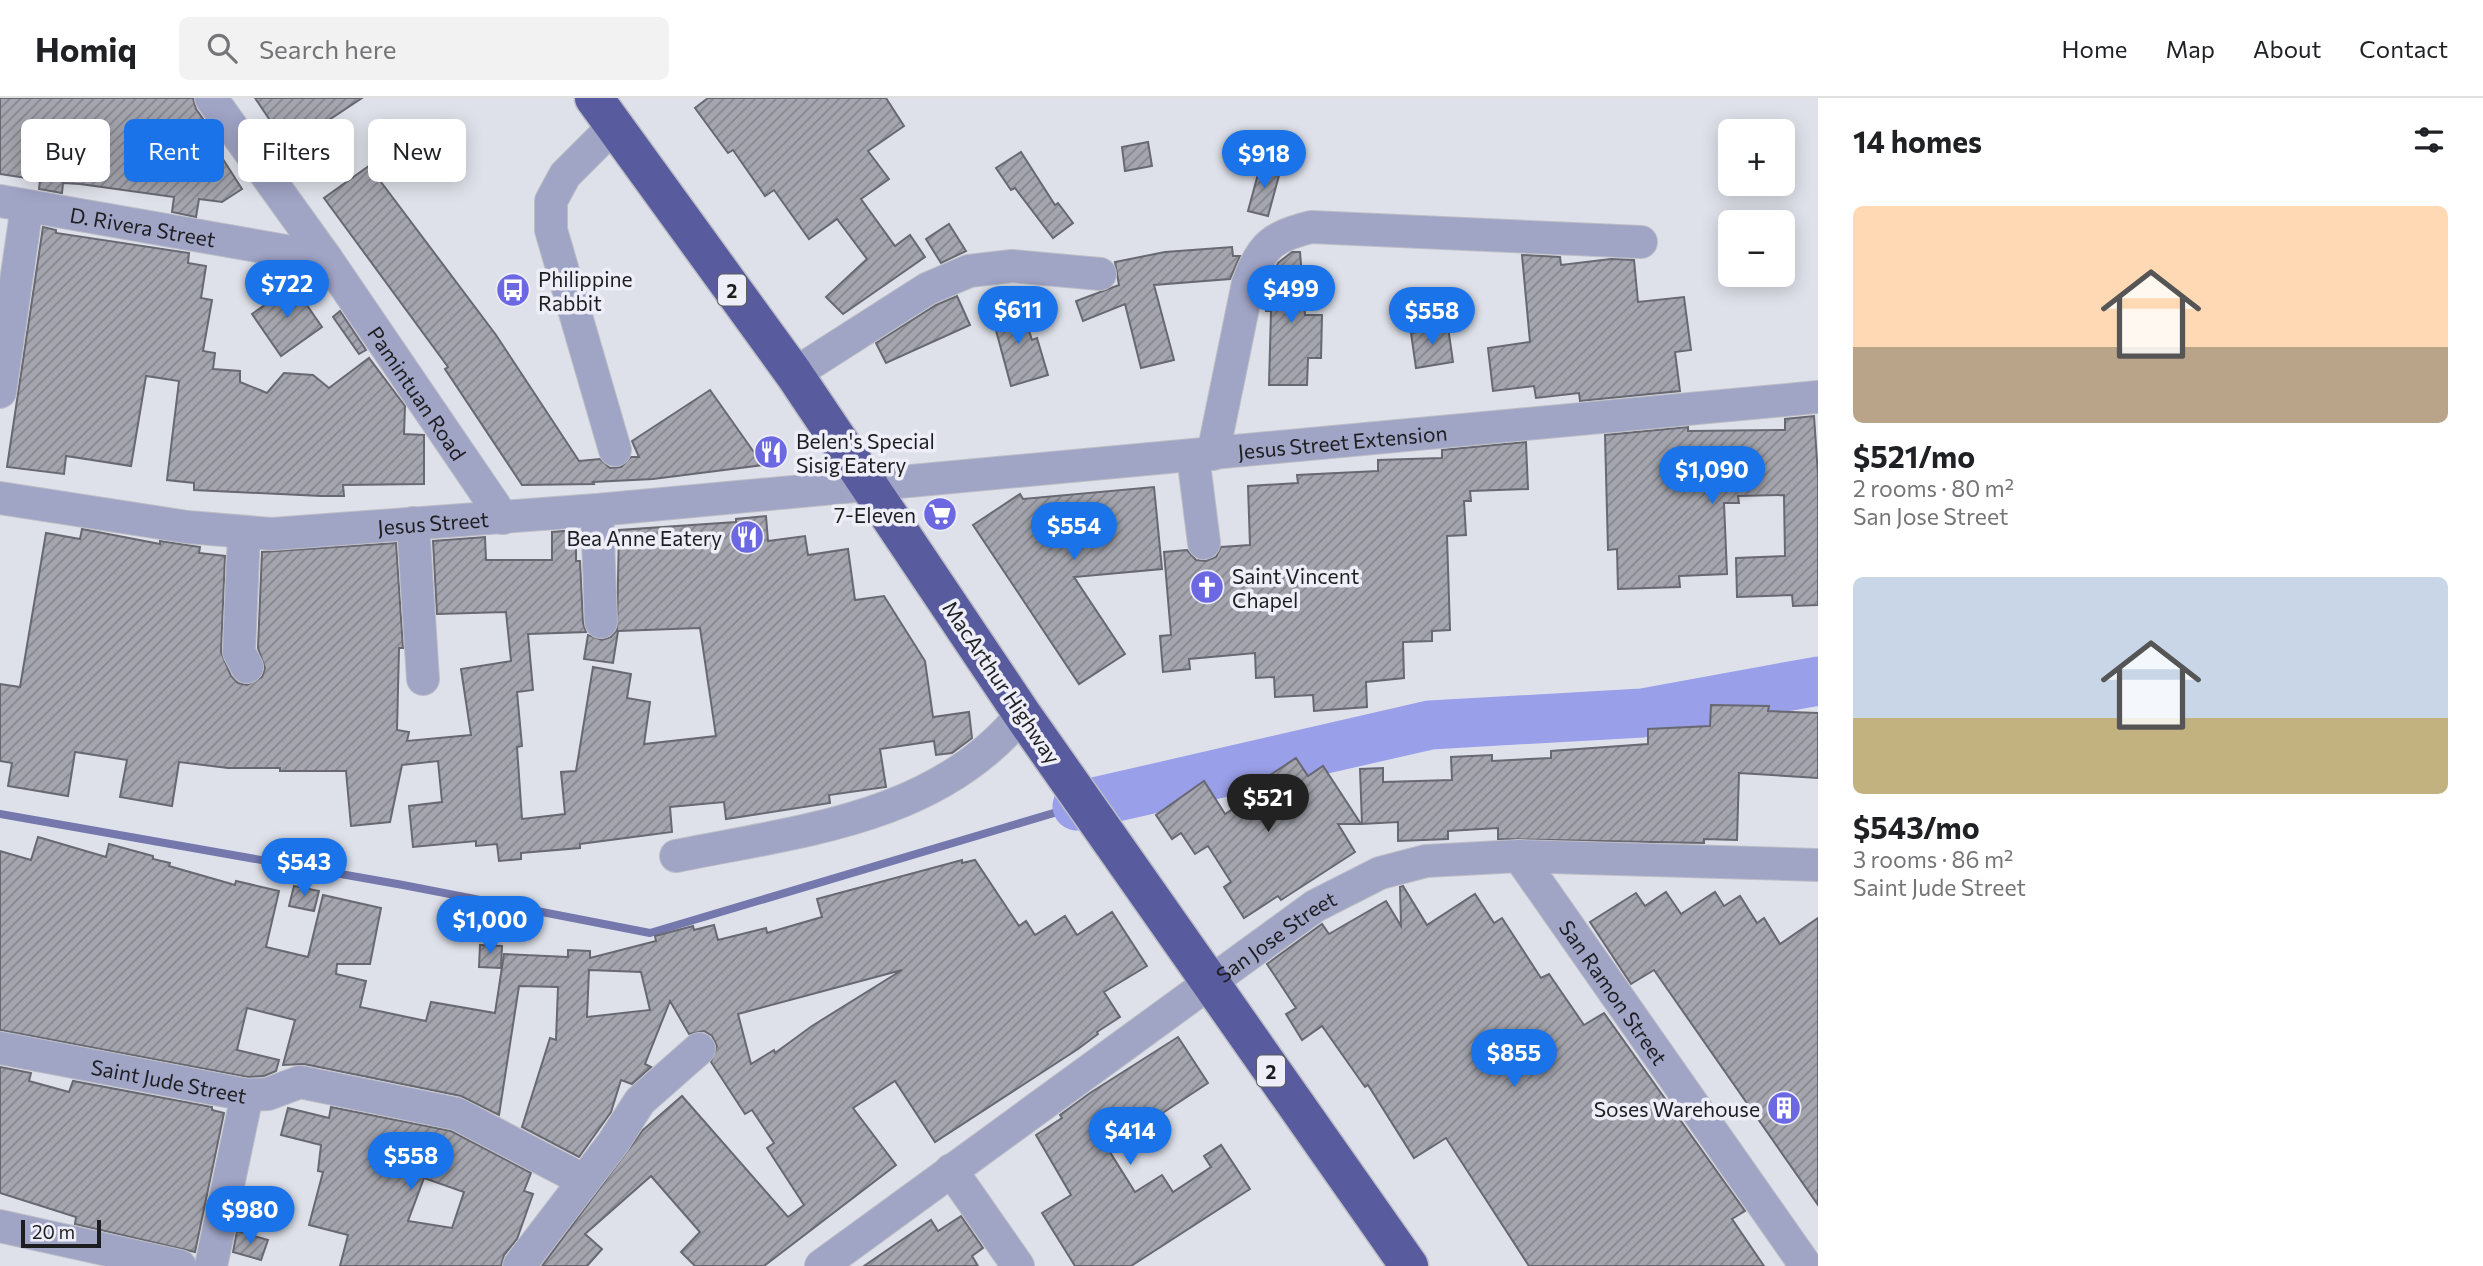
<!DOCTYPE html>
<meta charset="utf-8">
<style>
:root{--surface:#fff;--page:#f2f2f2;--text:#202124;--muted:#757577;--line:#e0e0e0;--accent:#1a73e8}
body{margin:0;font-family:Commissioner,sans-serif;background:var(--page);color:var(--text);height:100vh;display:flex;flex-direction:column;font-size:26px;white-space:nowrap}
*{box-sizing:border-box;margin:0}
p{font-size:23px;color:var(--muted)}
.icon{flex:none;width:38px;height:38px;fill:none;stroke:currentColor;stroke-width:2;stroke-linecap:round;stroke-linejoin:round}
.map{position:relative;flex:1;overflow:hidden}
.panel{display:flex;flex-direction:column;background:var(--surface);width:665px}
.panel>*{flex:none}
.hud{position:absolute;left:21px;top:21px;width:665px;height:63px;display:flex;gap:14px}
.fabs{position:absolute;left:1718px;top:21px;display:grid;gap:14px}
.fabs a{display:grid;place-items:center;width:77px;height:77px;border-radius:10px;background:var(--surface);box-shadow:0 4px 18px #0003;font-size:35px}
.scale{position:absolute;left:21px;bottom:18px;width:80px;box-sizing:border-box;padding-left:7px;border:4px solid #1e1e21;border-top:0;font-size:19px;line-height:24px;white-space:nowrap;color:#1e1e21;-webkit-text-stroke:5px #edeef8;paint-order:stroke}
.price{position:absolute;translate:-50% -60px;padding:0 16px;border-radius:24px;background:var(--accent);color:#fff;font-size:23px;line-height:46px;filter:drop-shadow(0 2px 4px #0008)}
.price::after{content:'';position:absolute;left:50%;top:42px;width:21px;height:16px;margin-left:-10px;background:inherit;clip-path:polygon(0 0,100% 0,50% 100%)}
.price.current{background:#222;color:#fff}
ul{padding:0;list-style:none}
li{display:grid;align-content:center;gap:14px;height:371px;padding:0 35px}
li span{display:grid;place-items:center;height:217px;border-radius:10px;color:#555}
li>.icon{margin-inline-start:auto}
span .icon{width:126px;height:126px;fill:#fffc;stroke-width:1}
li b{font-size:30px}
h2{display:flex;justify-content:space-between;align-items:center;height:84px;padding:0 35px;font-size:30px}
.chip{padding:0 24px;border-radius:10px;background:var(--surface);box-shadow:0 4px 18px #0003;font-size:24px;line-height:63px}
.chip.current{background:var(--accent);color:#fff}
header{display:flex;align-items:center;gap:42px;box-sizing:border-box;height:98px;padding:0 35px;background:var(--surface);border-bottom:2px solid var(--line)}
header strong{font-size:33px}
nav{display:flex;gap:38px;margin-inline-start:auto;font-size:24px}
.search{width:490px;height:63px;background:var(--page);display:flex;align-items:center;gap:18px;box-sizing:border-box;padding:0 24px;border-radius:10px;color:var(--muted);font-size:26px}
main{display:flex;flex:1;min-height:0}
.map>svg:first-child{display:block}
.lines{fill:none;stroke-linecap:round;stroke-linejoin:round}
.stream{stroke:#7478ac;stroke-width:8}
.river{stroke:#999fe8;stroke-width:49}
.building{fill:url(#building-hatch);stroke:#676871;stroke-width:2;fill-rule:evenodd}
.minor-casing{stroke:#bcbec6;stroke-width:34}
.highway-casing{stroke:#bcbec6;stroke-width:41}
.minor{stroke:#a0a4c5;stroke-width:32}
.highway{stroke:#595b9f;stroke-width:38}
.labels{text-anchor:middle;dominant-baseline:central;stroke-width:7;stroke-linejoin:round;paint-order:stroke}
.shield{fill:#edeef8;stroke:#5c5c62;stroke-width:2}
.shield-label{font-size:19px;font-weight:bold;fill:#1e1e21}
.street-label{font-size:21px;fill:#1e1e21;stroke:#edeef8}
.poi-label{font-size:21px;fill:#1e1e21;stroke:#edeef8;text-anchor:start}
</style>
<header>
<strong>Homiq</strong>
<div class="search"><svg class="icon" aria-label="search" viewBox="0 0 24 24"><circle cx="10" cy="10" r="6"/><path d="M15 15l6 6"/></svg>Search here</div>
<nav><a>Home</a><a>Map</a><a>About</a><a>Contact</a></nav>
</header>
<main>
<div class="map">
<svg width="1818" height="1168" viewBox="0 0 1818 1168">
<defs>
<pattern id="building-hatch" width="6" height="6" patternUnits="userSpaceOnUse" patternTransform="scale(1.75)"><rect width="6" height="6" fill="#a4a5ae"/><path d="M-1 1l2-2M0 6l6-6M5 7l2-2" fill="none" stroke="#85868d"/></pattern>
</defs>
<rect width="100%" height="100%" fill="#dfe1ea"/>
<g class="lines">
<polyline class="stream" points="0,716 403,787 650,835 1074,709"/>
<polyline class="river" points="1077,708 1430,627 1642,615 1818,583"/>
</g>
<g class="building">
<polygon points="0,0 193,0 196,11 217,40 212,44 242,91 222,104 199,101 196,119 172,114 174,99 80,86 63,85 62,95 39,91 40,82 0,76"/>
<polygon points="255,0 362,0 288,49"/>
<polygon points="708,0 886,0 904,28 868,53 889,81 861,101 895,148 910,137 925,159 843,216 826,199 867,161 837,121 809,141 774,92 765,98 733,52 728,55 695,10"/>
<polygon points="1148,44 1152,68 1125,73 1122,49"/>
<polygon points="1021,54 1055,107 1058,105 1073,125 1053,140 1015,90 1011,92 996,70"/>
<polygon points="1261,65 1281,70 1268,118 1248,113"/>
<polygon points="369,68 496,237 579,363 600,361 610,370 621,369 631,359 639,359 632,343 710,292 763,367 653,381 593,384 594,386 522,387 445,271 448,269 324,100"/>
<polygon points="949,126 966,153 941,165 926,141"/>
<polygon points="43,129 56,132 56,135 189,155 188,165 206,168 201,200 212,202 203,253 215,255 213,271 240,273 240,284 267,295 284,275 313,277 329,290 369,260 405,308 404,336 424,337 424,386 343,387 344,398 321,398 194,392 194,385 167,382 179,283 146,278 131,368 66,358 64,376 7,369"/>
<polygon points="1232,149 1233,158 1240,158 1230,181 1154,187 1174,262 1141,270 1125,206 1083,223 1076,203 1119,187 1115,164 1165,154"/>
<polygon points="1292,154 1300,154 1305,217 1322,217 1321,260 1308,260 1307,287 1269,287 1271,213 1266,213 1265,195 1278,165"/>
<polygon points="1522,157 1560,159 1561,167 1611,161 1634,162 1638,204 1684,199 1691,252 1675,254 1680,293 1580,303 1579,295 1536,300 1534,288 1493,293 1488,250 1530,244"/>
<polygon points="293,187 322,229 281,258 252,216"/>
<polygon points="957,198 970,227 886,265 876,245 936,207"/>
<polygon points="1020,205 1032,242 1037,240 1048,277 1011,288 991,214"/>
<polygon points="340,213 366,252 359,256 333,219"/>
<polygon points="1448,229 1453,264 1416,270 1411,235"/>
<polygon points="1814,318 1818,377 1818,507 1793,508 1792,497 1737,499 1736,460 1785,458 1784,397 1738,398 1739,405 1724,405 1727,476 1679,478 1680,489 1618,491 1617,451 1608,452 1605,337 1688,329 1688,333 1785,332 1785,321"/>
<polygon points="1526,344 1528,391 1470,393 1471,403 1464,403 1466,437 1447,438 1450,532 1432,533 1432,543 1403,544 1404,580 1366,584 1367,609 1314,613 1313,597 1275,599 1274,579 1256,580 1255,555 1189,561 1190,571 1163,574 1160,538 1171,537 1164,454 1187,452 1196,462 1206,463 1216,459 1221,449 1250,447 1248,388 1298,385 1297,377 1378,373 1378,362 1442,360 1442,352"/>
<polygon points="1154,389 1162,471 1074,479 1125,556 1079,586 973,427 1020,396 1023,401"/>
<polygon points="766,418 768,443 805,438 808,457 848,451 855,502 884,498 925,563 933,619 969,614 972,640 952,655 936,657 934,643 880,651 886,689 829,697 830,705 726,721 724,704 670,709 672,734 580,746 580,750 521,755 521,761 499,763 497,746 476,748 476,743 413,749 409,708 442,704 438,663 402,667 390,724 351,728 346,673 280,673 280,670 228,670 179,664 172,708 120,699 127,662 75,654 68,698 8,688 12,665 0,663 0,586 20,589 46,435 80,441 82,431 160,446 160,443 200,449 199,455 225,458 221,554 231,578 238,585 247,587 262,579 265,570 258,550 262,454 396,445 403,550 399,550 397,632 409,634 407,643 471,637 461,571 511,563 506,514 437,516 433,443 485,439 486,462 552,462 552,434 576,432 576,463 580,463 583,525 586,534 528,536 533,592 517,594 522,648 517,649 522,721 565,716 561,674 576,673 593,569 631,576 627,600 650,604 644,646 716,638 700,530 618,533 613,565 584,561 588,537 602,542 611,539 617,532 619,432 736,424 736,421"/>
<polygon points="1711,607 1769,608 1768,613 1818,615 1818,680 1739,675 1737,742 1704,741 1704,745 1498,741 1498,730 1448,733 1448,741 1398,743 1398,724 1362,726 1360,671 1383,670 1383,684 1452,682 1451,659 1492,657 1492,663 1551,660 1551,653 1648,646 1648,631 1710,628"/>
<polygon points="1296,660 1308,678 1323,668 1361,726 1338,726 1355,754 1281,802 1278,798 1244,820 1224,789 1231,784 1208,748 1195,756 1181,735 1172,741 1156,717 1204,683 1225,716 1262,693 1258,685"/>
<path d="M38,739L106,759L109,746L153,758V761L170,765L169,768L235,787L236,783L279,793L266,849L308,859L323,797L381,810L370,866H337L336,876L366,883L360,909L426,923L431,904L495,915L504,856L568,859V852L590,853V860L656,843L655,838L693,828L694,832L714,827L718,842L766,830L767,835L822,819L817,801L962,762V765L975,762L1019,828L1026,823L1035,837L1065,818L1077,837L1112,814L1147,868L1104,894L1120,919L1097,934L1098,936L1078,951L935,1044L895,983L853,1010L896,1067L764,1168H695L681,1154L700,1134L651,1078L585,1136L602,1151L587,1168H542L643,1032L682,998L788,1119L804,1107L767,1050L774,1045L752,1012L745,1016L711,964L717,948L712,938L704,933L689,936L670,903L645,966L651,969L632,986L621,982L611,1014L579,1059L522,1029L550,940L556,942L558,889L519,888L499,1017L461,998L304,966L283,967L295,922L247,910L237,952L279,962L276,973L264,978L248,979L0,932V753L31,762ZM589,872L641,874L650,912L587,919ZM902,872L812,928L775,955L774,952L751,966L738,916Z"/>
<polygon points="294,788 319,793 314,813 289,808"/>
<polygon points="1403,788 1427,827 1475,796 1494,825 1502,820 1541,880 1549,876 1584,927 1604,915 1745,1113 1732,1121 1764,1168 1529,1168 1446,1040 1414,1060 1368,987 1365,989 1322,928 1302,942 1286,916 1296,910 1267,866 1322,826 1329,836 1386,803 1401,828 1400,789"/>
<polygon points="1666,794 1681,816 1715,794 1724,808 1740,798 1757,825 1764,820 1780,846 1818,820 1818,1107 1654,872 1631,886 1590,824 1636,795 1645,808"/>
<polygon points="480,847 502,848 501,870 479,869"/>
<polygon points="1178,939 1208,985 1108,1051 1135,1094 1162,1077 1173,1094 1211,1069 1204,1058 1221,1047 1250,1091 1131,1168 1075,1168 1042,1115 1071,1097 1036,1037 1062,1020 1060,1017 1090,995"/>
<polygon points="0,969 31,975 29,983 69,994 73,983 212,1009 212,1012 224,1015 195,1154 75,1126 76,1119 0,1095"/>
<path d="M331,1009L451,1033L531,1075L524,1093L533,1096L517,1141L504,1157L501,1168H340L348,1137L309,1127L323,1074L318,1073L321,1047L281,1037L288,1010L329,1020ZM424,1080L464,1094L452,1130L408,1123Z"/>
<polygon points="961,1118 983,1150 972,1158 978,1168 864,1168 931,1122 938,1133"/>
<polygon points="237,1133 268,1142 261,1162 233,1154"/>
</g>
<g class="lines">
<g class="minor-casing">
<g id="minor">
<path id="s1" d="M211,0L326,160L503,420"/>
<polyline points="614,28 565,77 551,103 551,132 615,352"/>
<path id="s2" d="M0,103L326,160"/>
<polyline points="794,276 927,191 969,173 1012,168 1100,176"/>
<polyline points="0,294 27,108"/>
<path d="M1213,356L1248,185C1261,148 1273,138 1311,129L1641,144"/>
<polyline points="1193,358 1204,445"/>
<path id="s3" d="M0,400L187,429L272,436L597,412L1818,299"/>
<polyline points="597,412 601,524"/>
<polyline points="413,425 423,581"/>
<polyline points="244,435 239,554 247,569"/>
<path d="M676,758C799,733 938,721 1022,616"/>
<path id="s4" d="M1519,758L1806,1168"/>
<path id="s5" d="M0,950L247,997L268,996L300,984L457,1016L583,1082"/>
<polyline points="951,1072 1018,1168"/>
<polyline points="0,1128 180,1168"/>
<polyline points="211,1168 247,997"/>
<polyline points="519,1168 613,1045 640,1003 699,951"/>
<path id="s6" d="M821,1168L1315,808L1380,775L1426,763L1519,758L1818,767"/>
</g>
</g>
<g class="highway-casing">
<polyline id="highway" points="594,0 794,276 1022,616 1409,1168"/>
</g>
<use href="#minor" class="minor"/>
<use href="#highway" class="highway"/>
</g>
<defs>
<g id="bus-disc" transform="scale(1.75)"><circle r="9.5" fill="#6b68e2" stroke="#edeef8"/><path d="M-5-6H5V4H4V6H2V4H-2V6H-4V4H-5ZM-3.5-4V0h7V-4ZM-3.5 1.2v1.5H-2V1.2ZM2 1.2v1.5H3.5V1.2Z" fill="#fff"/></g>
<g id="restaurant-disc" transform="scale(1.75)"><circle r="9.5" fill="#6b68e2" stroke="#edeef8"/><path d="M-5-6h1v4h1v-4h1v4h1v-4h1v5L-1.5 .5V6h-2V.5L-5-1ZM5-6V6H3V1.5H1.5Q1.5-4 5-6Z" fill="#fff"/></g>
<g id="supermarket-disc" transform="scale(1.75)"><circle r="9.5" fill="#6b68e2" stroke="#edeef8"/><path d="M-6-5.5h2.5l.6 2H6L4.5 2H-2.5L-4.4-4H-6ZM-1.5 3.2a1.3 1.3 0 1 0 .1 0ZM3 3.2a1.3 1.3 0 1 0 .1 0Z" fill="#fff"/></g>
<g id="church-disc" transform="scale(1.75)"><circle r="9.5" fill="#6b68e2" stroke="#edeef8"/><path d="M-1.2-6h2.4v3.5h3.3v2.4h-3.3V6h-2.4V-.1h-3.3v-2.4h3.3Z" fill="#fff"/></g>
<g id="building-disc" transform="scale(1.75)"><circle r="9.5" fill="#6b68e2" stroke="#edeef8"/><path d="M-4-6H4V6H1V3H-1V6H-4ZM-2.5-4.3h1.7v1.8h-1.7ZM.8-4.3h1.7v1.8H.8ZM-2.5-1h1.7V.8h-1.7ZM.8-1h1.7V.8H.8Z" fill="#fff"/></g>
</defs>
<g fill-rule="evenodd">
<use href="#bus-disc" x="513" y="192"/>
<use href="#restaurant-disc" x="771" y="354"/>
<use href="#supermarket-disc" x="940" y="416"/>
<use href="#restaurant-disc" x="747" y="439"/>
<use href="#church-disc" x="1207" y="489"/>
<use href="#building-disc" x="1784" y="1010"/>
</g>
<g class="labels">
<g class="shield">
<rect x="718" y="176.5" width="28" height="31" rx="5"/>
<rect x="1257" y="957.5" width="28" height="31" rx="5"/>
</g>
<g class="shield-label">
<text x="732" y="192">2</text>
<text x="1271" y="973">2</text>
</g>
<g class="street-label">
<text stroke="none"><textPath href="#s2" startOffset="145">D. Rivera Street</textPath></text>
<text stroke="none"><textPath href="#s1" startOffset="360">Pamintuan Road</textPath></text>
<text stroke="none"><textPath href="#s3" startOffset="1349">Jesus Street Extension</textPath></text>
<text stroke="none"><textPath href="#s3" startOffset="436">Jesus Street</textPath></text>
<text transform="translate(1002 584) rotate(56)">MacArthur Highway</text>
<text stroke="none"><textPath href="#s6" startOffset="562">San Jose Street</textPath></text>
<text stroke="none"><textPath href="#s4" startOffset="166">San Ramon Street</textPath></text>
<text stroke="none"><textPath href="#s5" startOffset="172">Saint Jude Street</textPath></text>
</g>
<g class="poi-label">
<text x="538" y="180">Philippine<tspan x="538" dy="24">Rabbit</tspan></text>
<text x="796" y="342">Belen's Special<tspan x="796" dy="24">Sisig Eatery</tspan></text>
<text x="916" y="416" text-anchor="end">7-Eleven</text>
<text x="722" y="439" text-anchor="end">Bea Anne Eatery</text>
<text x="1232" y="477">Saint Vincent<tspan x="1232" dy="24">Chapel</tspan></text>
<text x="1760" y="1010" text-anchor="end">Soses Warehouse</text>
</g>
</g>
</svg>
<div class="fabs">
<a>+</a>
<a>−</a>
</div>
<div class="scale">20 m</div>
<b class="price" style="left:1264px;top:92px">$918</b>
<b class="price" style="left:287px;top:222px">$722</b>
<b class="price" style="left:1291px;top:227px">$499</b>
<b class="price" style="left:1018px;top:248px">$611</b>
<b class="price" style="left:1432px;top:249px">$558</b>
<b class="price" style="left:1712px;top:408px">$1,090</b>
<b class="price" style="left:1074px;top:464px">$554</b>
<b class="price current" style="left:1268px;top:736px">$521</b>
<b class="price" style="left:304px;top:800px">$543</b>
<b class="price" style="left:490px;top:858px">$1,000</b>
<b class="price" style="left:1514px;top:991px">$855</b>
<b class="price" style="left:1130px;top:1069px">$414</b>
<b class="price" style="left:411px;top:1094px">$558</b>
<b class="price" style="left:250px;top:1148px">$980</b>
<div class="hud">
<a class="chip">Buy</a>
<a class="chip current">Rent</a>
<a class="chip">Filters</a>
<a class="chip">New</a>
</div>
</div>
<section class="panel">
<h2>14 homes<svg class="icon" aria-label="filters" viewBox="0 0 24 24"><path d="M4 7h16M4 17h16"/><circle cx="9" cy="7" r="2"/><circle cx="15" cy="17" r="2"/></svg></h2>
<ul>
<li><span style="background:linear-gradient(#ffd9b3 65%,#b9a48a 0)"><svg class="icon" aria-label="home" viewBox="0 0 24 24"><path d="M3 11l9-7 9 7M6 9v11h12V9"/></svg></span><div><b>$521/mo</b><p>2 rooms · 80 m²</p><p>San Jose Street</p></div></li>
<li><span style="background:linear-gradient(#c9d6e8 65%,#c2b280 0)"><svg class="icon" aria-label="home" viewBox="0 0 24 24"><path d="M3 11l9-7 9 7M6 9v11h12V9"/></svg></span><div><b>$543/mo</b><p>3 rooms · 86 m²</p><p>Saint Jude Street</p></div></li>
</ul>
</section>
</main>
